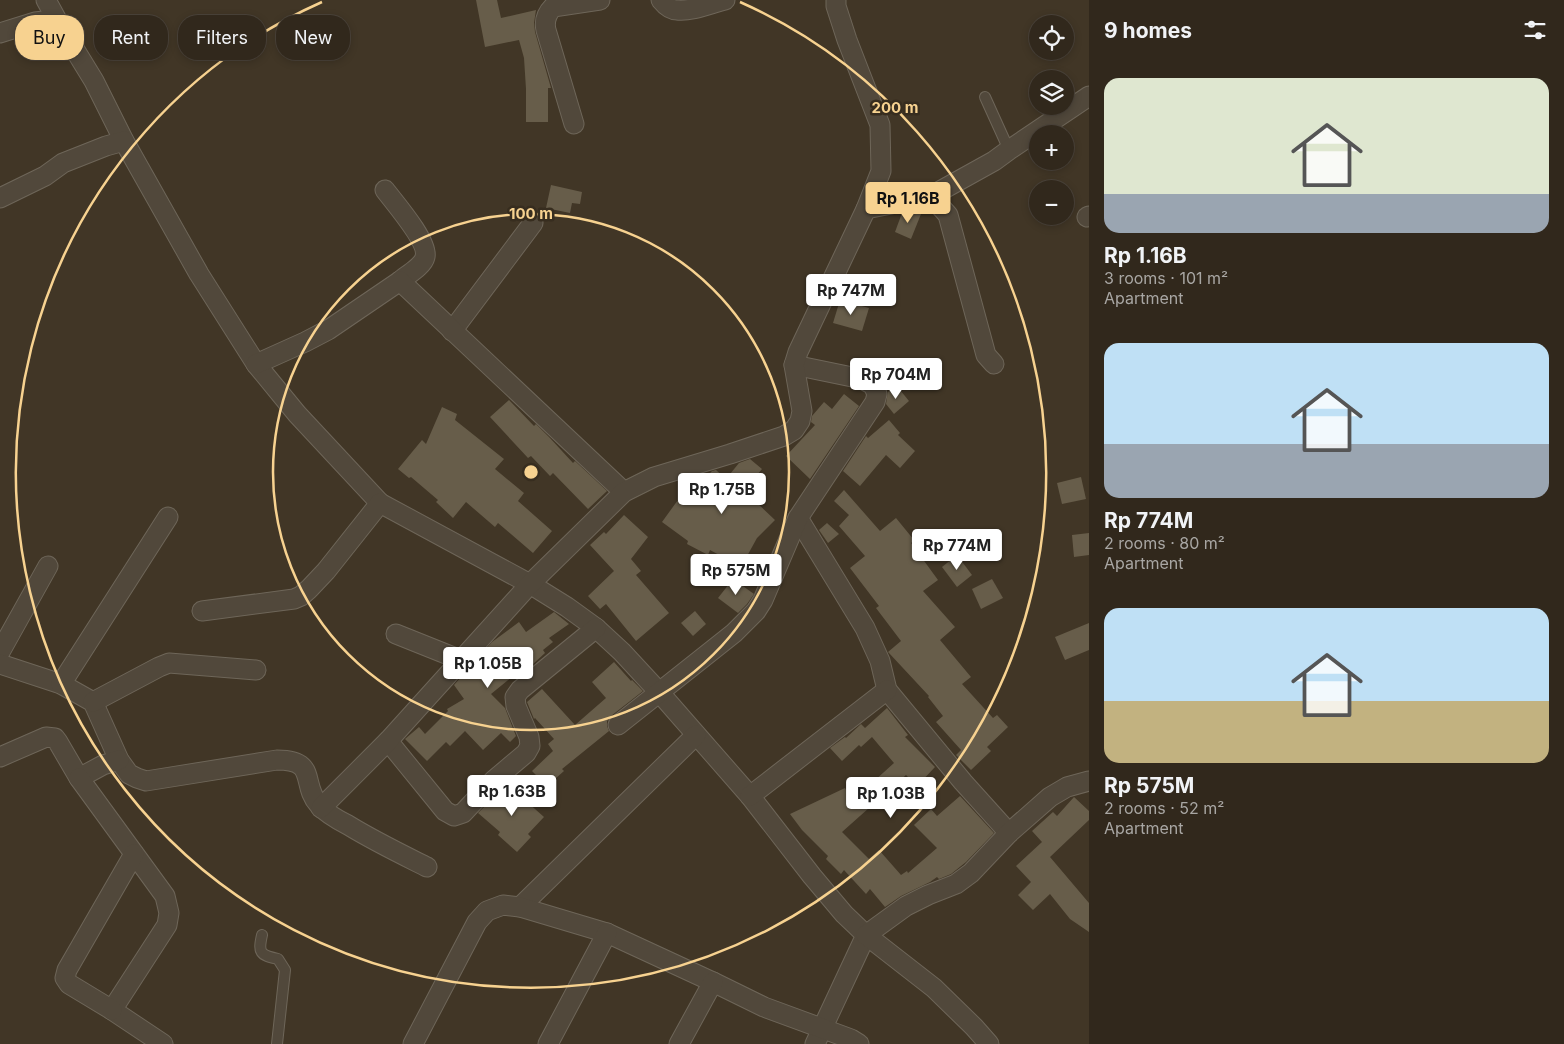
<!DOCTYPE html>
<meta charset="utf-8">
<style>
:root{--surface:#31281c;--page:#3d3429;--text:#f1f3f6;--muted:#a8a6a3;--line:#4c443b;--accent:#f7d290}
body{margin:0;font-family:Inter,sans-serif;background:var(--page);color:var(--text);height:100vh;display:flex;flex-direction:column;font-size:19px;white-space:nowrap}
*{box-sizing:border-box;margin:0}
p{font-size:16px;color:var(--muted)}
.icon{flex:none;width:28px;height:28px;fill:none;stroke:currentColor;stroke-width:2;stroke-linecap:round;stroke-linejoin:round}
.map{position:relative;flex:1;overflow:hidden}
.panel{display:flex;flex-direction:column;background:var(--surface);width:475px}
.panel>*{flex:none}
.hud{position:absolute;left:15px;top:15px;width:475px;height:45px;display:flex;gap:10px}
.tools{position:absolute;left:1029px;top:15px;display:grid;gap:10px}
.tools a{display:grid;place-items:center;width:45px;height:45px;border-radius:50%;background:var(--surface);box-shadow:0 2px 8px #0003,0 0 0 1px var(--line);font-size:25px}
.price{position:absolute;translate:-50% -42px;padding:0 11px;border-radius:5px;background:#fff;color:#222;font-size:16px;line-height:32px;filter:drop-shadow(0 1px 2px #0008)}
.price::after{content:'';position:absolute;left:50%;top:30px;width:15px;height:11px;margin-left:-8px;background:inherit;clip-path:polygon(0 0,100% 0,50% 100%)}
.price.on{background:var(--accent);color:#111}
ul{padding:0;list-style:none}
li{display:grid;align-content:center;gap:10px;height:265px;padding:0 15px}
li span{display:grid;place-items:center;height:155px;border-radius:15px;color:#555}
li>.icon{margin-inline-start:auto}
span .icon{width:90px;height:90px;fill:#fffc;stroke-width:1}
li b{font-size:21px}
h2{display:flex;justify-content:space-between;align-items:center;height:60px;padding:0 15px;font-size:21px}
.chip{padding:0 18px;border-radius:20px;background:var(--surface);box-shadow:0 2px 8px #0003,0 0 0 1px var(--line);font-size:18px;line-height:45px}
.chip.on{background:var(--accent);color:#111}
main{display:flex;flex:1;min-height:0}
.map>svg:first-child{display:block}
.building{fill:#675d4a}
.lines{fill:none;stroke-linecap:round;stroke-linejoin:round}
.service-casing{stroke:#6e6659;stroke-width:12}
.minor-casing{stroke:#6e6659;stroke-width:21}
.service{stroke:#51483b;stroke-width:10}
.minor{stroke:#51483b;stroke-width:19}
.ring{fill:none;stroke:#f7d290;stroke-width:2.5}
.centre{fill:#f7d290;stroke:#372d1f;stroke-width:2.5}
.ring-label{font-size:15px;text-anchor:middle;font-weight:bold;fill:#f7d290;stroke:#372d1f;stroke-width:5;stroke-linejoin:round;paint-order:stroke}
</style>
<main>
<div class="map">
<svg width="1089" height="1044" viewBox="0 0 1089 1044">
<rect width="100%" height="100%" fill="#413626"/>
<g class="building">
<polygon points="476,0 497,0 501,18 536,10 534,23 535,32 551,88 548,88 548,122 526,122 526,89 524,58 519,40 485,47"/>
<polygon points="551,185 582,192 580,204 572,203 570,213 546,208"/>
<polygon points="913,211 921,214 911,239 895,232 902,213"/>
<polygon points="840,300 869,308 862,331 833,323"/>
<polygon points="896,385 909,401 894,414 886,404 888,392"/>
<polygon points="844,394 859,406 810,479 786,456 815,425 811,422 812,416 824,402 832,409"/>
<polygon points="509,400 534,426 536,424 550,438 573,463 575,461 607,491 588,509 553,473 550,476 531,456 528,458 490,417"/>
<polygon points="442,407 457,414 455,420 504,459 495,469 524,493 518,501 552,531 533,553 498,523 495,527 466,502 453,518 436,502 438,500 411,477 409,478 398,469 422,440 426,444"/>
<polygon points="889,420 900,433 898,435 915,451 900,468 886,455 860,486 843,471 866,436 868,438"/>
<polygon points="750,459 762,469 746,488 758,502 757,503 775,520 757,538 741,567 710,550 708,555 687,544 688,541 662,522 683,493 688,497 712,471 716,470 726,479 739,463"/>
<polygon points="1081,477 1086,499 1062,504 1057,483"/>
<polygon points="844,490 880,531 896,518 914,540 911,543 938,580 923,591 955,627 940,640 971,677 962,684 993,718 997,715 1008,727 987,747 991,751 971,770 956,755 961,750 936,722 943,716 928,697 929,696 889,653 888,652 901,641 876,608 879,606 850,568 865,556 839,526 849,515 834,501"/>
<polygon points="624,515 648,537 631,559 641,571 636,575 669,613 636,641 606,604 600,609 588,596 614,571 590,545 604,532 606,534"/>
<polygon points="827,523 839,534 828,543 819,530"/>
<polygon points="1089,533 1089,555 1074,557 1072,535"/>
<polygon points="957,555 972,575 957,587 942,567"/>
<polygon points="733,579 754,594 747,604 738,613 718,598"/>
<polygon points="992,579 1003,598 981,609 972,589"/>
<polygon points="695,611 706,624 693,636 681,623"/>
<polygon points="554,612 569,624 549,638 553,642 543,650 545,653 532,665 530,662 491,694 505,708 516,736 510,742 501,733 483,750 465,731 450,746 446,742 427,761 405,739 419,727 425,734 448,711 447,709 464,699 454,685 492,642 519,622 526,632"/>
<polygon points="1089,623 1089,650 1065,660 1055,637"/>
<polygon points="614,662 631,681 632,680 643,691 611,716 607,721 607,726 609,731 562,769 564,771 547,786 532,771 553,751 548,744 554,739 535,718 534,719 527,702 542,689 575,725 606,698 592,682"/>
<polygon points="887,708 908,735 905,737 935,767 917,786 906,775 842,832 869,859 879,850 901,875 907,871 908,873 937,848 914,825 931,809 937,816 960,796 994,833 966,862 951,874 939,879 937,877 930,882 901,896 885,907 870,889 866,894 844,870 841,874 826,859 828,856 802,830 790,814 845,788 852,801 894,763 872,737 861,747 859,745 842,761 830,748 845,737 846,738 861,724 865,728"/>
<polygon points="507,784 544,817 528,834 531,837 517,852 498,835 500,832 478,813"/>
<polygon points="1074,797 1089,811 1089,820 1050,857 1089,903 1089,932 1070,919 1050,894 1033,910 1018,895 1031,882 1016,866 1042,842 1032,831 1053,812 1057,816"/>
</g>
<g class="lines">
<g class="service-casing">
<g id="service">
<polyline points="985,97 1009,150"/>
<path d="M262,935C258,953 260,955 278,959L285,970L277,1044"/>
</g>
</g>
<g class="minor-casing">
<g id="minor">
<polyline points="46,0 63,31"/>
<path d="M661,0C665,5 670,10 677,10C691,12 712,3 725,0"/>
<polyline points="0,33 35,22 44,21 55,23 64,32 94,81 124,141 199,274 256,364 297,414 380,503"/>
<path d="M574,124L546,30C544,21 546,14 553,7L600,0"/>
<path d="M385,190C394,202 429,242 425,257C423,266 407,275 400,281"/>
<polyline points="931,196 948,215 986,355 994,364"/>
<polyline points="0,198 45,176 63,163 106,146 124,141"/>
<polyline points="866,209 931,196 994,161 1009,150 1089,96"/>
<polyline points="1087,217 1089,216"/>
<polyline points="452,331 533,223"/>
<polyline points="256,364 305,342 328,330 400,281 624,492"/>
<polyline points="798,518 865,628 880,661 887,690 963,782 1009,833"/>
<polyline points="202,611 294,599 301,596 309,589 326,571 380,503 530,584 567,607 596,628 622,652 659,692 750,796 812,876 844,914 866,935 815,1044"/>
<polyline points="396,634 461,660"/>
<polyline points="0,652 48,566"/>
<path d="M0,664L61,684L93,702L119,760L129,774L137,778L146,781L277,760C319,760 300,784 319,805C327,814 338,820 348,825C374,841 401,854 427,867"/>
<polyline points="61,684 168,517"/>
<polyline points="93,702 159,667 169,663 256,670"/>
<polyline points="618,725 734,633 756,611 763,600 798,518 875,402 877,394 873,385 862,379 794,365"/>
<polyline points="388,741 445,811 454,816 463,813 494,780 526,753 530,746 529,737 516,706 515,697 520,690 596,628"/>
<polyline points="0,757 46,737 55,738 58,742 79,778 103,765 119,760"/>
<polyline points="79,778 165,896 169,913 167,925 112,1010 163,1044"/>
<polyline points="750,796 887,690"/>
<polyline points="321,808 388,741 530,584 624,492 654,477 730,454 784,436 794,430 800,421 802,411 794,365 798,352 866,209 881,171 880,125 847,40 836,6 836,0"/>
<polyline points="520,907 696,735"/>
<polyline points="112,1010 69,984 65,978 67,970 134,854"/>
<polyline points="413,1044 477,922 487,911 503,905 520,907 607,933 713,982 764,1007 851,1039 859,1044"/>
<polyline points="548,1044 607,933"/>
<polyline points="679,1044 713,982"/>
<polyline points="989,1044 974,1027 934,988 866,935 906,906 928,895 956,884 971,873 1009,833 1050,797 1067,787 1089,781"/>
</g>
</g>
<use href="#service" class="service"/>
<use href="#minor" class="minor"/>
</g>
<g class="ring">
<circle cx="531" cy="472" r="258"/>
<path d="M740 2A515 515 0 1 1 322 2"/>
</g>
<circle cx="531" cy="472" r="8" class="centre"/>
<g class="ring-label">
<text x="895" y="113">200 m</text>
<text x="531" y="219">100 m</text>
</g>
</svg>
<div class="tools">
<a><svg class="icon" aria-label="locate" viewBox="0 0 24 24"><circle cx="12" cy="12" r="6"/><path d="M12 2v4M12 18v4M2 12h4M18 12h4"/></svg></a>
<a><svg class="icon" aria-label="layers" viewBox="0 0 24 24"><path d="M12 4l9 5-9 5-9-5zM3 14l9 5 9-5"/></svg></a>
<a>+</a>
<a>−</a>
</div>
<b class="price on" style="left:908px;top:224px">Rp 1.16B</b>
<b class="price" style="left:851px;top:316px">Rp 747M</b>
<b class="price" style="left:896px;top:400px">Rp 704M</b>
<b class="price" style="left:722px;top:515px">Rp 1.75B</b>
<b class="price" style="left:957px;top:571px">Rp 774M</b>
<b class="price" style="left:736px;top:596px">Rp 575M</b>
<b class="price" style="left:488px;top:689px">Rp 1.05B</b>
<b class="price" style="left:512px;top:817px">Rp 1.63B</b>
<b class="price" style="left:891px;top:819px">Rp 1.03B</b>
<div class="hud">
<a class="chip on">Buy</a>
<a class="chip">Rent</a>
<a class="chip">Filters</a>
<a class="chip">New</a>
</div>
</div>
<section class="panel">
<h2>9 homes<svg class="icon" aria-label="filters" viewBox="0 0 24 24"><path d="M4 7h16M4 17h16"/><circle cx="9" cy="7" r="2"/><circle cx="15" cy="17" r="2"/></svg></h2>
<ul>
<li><span style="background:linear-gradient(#dfe7d0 75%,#9aa5b1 0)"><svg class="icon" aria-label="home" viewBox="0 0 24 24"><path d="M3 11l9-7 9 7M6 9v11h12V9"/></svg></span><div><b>Rp 1.16B</b><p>3 rooms · 101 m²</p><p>Apartment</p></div></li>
<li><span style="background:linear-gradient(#bfe0f5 65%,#9aa5b1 0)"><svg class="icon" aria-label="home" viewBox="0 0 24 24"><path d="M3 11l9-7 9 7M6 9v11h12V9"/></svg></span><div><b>Rp 774M</b><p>2 rooms · 80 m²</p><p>Apartment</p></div></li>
<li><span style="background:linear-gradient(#bfe0f5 60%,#c2b280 0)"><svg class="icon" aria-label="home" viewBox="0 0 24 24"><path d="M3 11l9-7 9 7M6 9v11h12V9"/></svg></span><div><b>Rp 575M</b><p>2 rooms · 52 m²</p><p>Apartment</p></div></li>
</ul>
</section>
</main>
